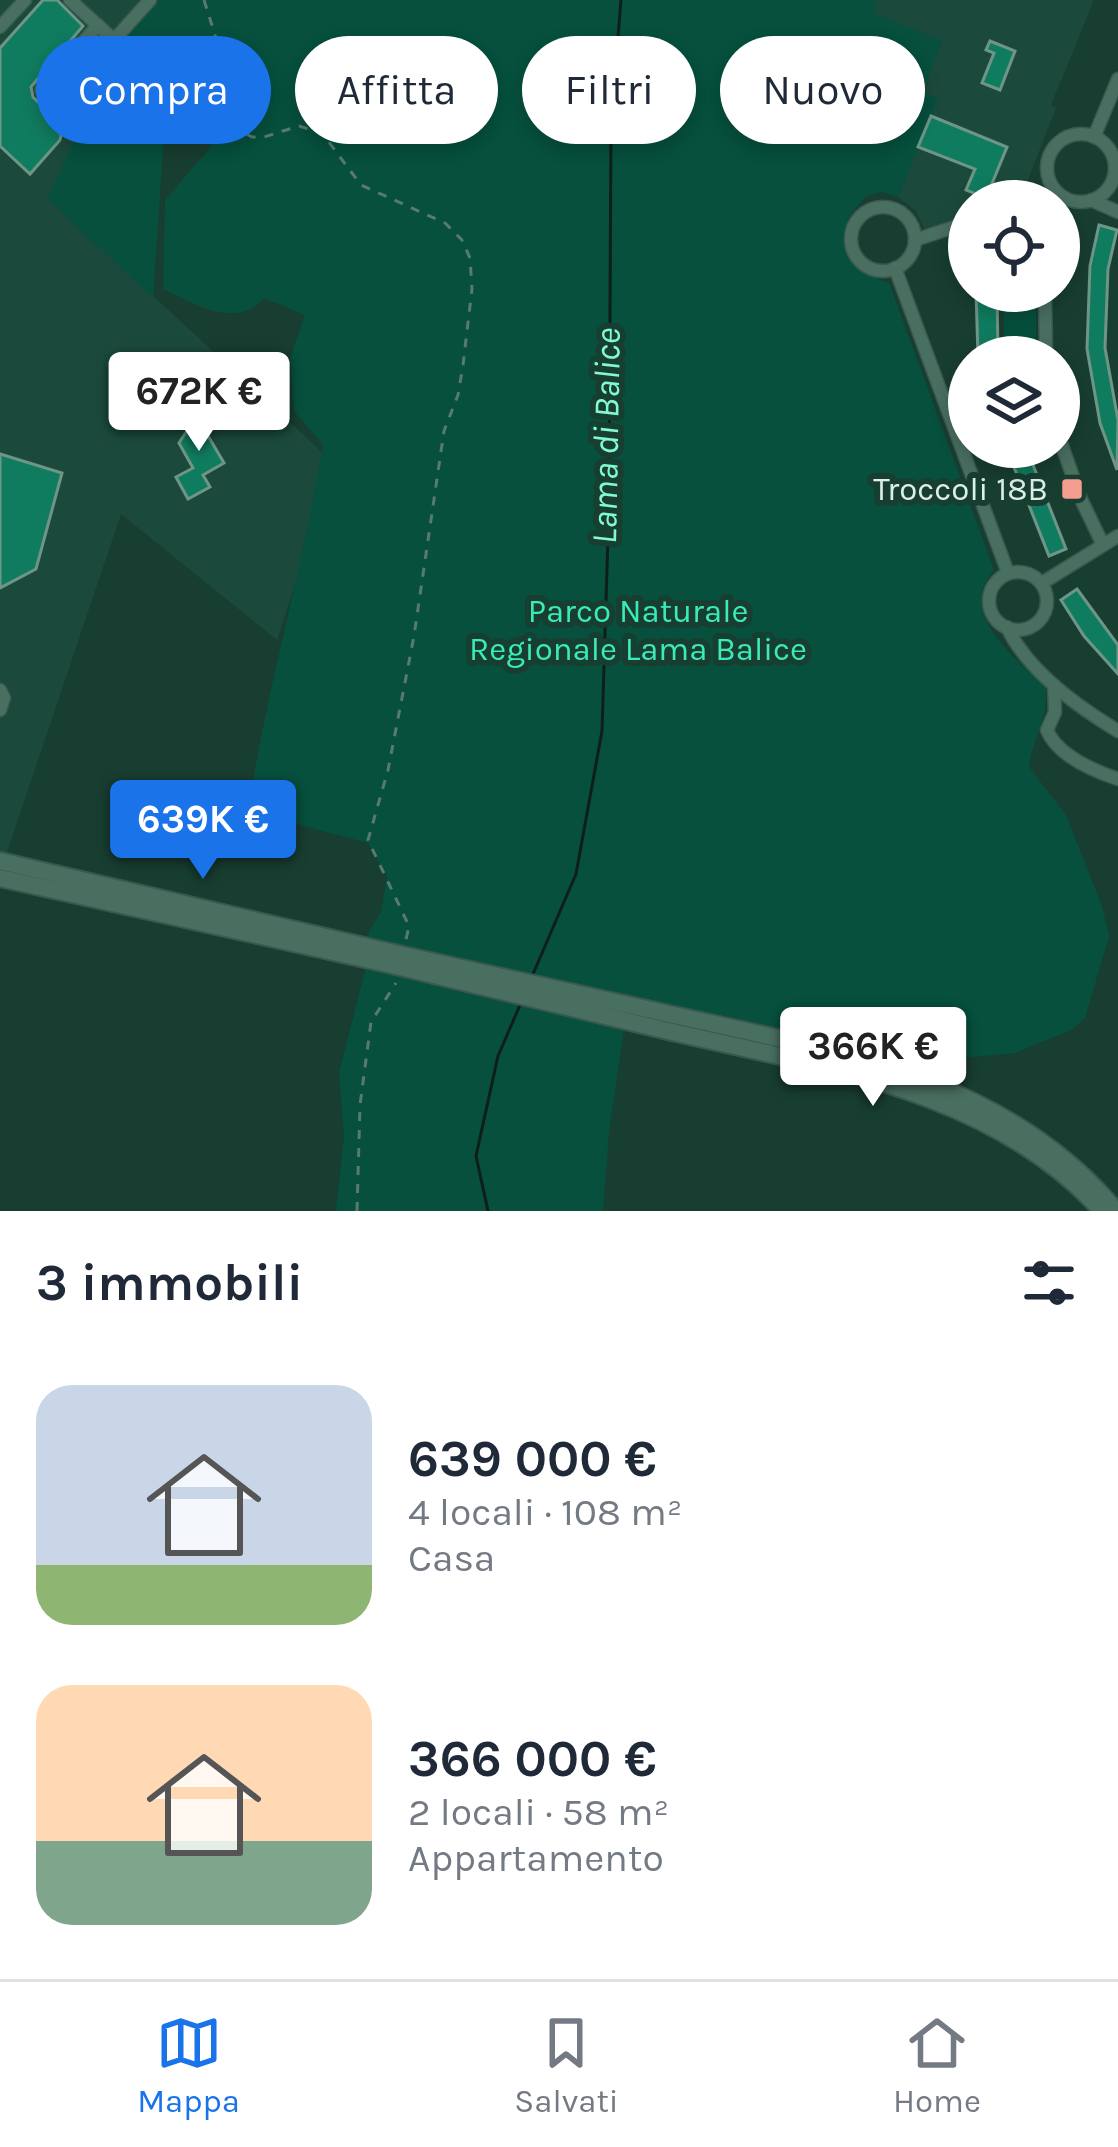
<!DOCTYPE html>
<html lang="it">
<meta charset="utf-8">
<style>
:root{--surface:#fff;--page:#f2f2f3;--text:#1f2937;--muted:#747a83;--line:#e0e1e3;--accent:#1a73e8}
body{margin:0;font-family:Karla,sans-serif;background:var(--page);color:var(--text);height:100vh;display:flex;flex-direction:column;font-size:45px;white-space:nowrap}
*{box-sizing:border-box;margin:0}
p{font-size:39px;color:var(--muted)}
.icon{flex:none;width:66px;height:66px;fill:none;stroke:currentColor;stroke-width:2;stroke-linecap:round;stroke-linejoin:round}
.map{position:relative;height:1211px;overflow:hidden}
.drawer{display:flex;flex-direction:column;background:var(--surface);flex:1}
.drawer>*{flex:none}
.top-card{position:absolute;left:36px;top:36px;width:1047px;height:108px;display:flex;gap:24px}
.controls{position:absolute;left:948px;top:180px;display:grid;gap:24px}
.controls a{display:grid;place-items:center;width:132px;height:132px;border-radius:50%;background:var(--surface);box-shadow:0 6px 18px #0003;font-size:60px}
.price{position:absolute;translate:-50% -102px;padding:0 27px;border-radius:12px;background:#fff;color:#222;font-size:39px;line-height:78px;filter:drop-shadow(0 3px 6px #0008)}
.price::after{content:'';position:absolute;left:50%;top:72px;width:36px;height:27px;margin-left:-18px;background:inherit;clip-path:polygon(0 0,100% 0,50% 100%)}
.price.on{background:var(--accent);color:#fff}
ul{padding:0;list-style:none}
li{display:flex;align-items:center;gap:36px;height:300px;padding:0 36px}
li span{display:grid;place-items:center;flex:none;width:336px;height:240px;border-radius:36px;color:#555}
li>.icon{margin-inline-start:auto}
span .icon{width:144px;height:144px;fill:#fffc;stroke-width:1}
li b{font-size:51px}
h2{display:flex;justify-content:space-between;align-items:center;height:144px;padding:0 36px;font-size:51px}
.chip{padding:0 42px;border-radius:54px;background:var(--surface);box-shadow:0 6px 18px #0003;font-size:42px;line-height:108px}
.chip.on{background:var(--accent);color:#fff}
.tab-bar{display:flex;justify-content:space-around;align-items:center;height:168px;border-top:3px solid var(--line);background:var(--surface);font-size:33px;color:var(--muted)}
.tab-bar a{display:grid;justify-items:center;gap:6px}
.tab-bar .on{color:var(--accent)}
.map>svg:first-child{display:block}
.built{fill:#1b4a3c}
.green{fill:#06503d}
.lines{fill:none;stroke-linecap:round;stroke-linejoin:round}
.stream{stroke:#0e1f19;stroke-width:3}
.building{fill:#107c5f;stroke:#6e9586;stroke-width:3}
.minor-casing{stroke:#39594f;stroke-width:15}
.secondary-casing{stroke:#39594f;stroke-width:20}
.path{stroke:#597a6e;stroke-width:3;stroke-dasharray:9 9;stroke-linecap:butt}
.minor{stroke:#496f61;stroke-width:12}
.secondary{stroke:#496f61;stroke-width:16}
.secondary-bridge-casing{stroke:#39594f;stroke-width:20;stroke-linecap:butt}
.secondary-bridge{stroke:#496f61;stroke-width:16}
.poi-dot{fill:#f59d8f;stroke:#183e31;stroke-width:4.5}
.labels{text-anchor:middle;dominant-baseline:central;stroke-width:12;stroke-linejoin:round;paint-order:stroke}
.poi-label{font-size:33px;fill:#dbf0e7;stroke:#183e31;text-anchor:end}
.park-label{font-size:33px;fill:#3aeab9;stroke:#183e31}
.water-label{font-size:36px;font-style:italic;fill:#82fad1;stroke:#183e31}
</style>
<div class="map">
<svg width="1118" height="1211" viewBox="0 0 1118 1211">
<rect width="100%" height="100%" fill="#183e31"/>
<g class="built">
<polygon points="0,0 159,0 126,36 153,61 76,144 47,198 334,463 277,640 121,514 6,855 0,853"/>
<polygon points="878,0 1094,0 1051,105 1056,108 1020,200 969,201 969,216 925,230 916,211 898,197 937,100 921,93 942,41 872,13"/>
</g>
<g class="green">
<path d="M159,0H878L873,13L942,41L922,92L938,99L898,197L881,192L866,196C860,203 850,214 847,222C836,253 864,275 889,283L994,570C956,615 1015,656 1045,688C1050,717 1032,739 1029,767L1066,815L1102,906L1109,936L1085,1018L1071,1030L1015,1053L920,1062L730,1017L628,1000L609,1132L603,1211H336L344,1137L339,1073L365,971L369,931L381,912L387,876L368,843L248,811C267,687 303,568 323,445L294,411L290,358L305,315L264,298C235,330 196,304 163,289L165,200L210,148V88L170,45L153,298L47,198L74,142L77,144L153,62L126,36Z"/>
<polygon points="1003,291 1036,291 1036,355 1005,357"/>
</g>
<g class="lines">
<g class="stream">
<polyline points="533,974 576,874 602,731 609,504 611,124 621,0"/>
<polyline points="488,1211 476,1156 498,1056 520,1005"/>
</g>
</g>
<g class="building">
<polygon points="43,0 57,0 83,26 31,87 33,97 63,127 60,140 30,174 0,146 0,48"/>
<polygon points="990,41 1015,51 1000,90 982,83 994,53 986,50"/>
<polygon points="931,116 1007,147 986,198 966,190 975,169 918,147"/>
<polygon points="1099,225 1117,230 1108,269 1105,348 1118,420 1117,470 1100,423 1087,349 1090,266"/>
<polygon points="976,291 997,291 998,357 978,357"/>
<polygon points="212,392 218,399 200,422 224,463 203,475 210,487 188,499 176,477 193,468 179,443"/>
<polygon points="1006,447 1026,447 1066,549 1049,556"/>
<polygon points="0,454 62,473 36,569 0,588"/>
<polygon points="1077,589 1118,645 1118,674 1084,636 1061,600"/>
</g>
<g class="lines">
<g class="minor-casing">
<g id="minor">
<polyline points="70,0 114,40 150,0"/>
<polyline points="98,25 41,90 74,123 82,122 133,65 133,58 114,40"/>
<polyline points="0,27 25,0"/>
<circle cx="1081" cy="168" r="34"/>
<polyline points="1094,137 1118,79"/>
<polyline points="1091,200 1118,212"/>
<polyline points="1030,201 1057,192"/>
<circle cx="883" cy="239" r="32"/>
<polyline points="915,240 969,222"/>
<polyline points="895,268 1008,573"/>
<polyline points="1045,291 1046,357"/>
<polyline points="1059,437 1080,497 1103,545"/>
<circle cx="1018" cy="601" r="29"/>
<polyline points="1042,583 1118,536"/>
<path d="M1007,627C1027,670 1078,707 1118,731"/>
<path d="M1054,685L1055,712L1047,730C1057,755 1094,771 1118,779"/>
<polyline points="0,690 4,698 0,710"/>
</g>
</g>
<g class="secondary-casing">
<g id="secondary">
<polyline points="0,861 394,953"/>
<polyline points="0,878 392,965"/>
<path d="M647,1009C815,1048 1000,1071 1116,1211"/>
<path d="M643,1025C800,1064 987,1083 1102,1211"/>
</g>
</g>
<g class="path">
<polyline points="204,0 220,51 225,92 241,131 252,137 264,137 299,126 322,133 361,185 445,223 462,240 470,258 472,289 463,365 458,395 444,431 414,636 388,770 368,840 409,926 405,944"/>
<polyline points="357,1211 360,1105 371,1022 396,983"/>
</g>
<use href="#minor" class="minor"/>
<use href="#secondary" class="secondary"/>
<g class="secondary-bridge-casing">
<g id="secondary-bridge">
<polyline points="394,953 647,1009"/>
<polyline points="392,965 643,1025"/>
</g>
</g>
<use href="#secondary-bridge" class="secondary-bridge"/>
</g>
<rect class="poi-dot" x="1060" y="477" width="24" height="24" rx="6"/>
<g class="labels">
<g class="poi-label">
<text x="1048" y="489">Troccoli 18B</text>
</g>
<g class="park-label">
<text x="638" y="611">Parco Naturale<tspan x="638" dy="38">Regionale Lama Balice</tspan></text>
</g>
<g class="water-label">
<text transform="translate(606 436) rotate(-89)">Lama di Balice</text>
</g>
</g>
</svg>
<div class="controls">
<a><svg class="icon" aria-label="locate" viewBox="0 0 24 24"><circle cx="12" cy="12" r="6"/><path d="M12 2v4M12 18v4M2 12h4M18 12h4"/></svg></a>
<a><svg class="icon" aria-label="layers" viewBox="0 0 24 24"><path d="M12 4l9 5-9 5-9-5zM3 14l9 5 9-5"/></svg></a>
</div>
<b class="price" style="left:199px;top:454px">672K €</b>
<b class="price on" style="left:203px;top:882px">639K €</b>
<b class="price" style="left:873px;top:1109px">366K €</b>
<div class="top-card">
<a class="chip on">Compra</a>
<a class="chip">Affitta</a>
<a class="chip">Filtri</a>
<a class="chip">Nuovo</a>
</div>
</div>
<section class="drawer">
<h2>3 immobili<svg class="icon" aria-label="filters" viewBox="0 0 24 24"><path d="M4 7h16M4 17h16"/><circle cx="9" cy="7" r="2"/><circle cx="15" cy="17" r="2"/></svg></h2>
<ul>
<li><span style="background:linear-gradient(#c9d6e8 75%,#8fb573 0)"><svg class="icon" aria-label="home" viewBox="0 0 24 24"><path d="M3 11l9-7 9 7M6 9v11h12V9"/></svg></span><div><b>639 000 €</b><p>4 locali · 108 m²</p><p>Casa</p></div></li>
<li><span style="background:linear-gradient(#ffd9b3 65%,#7fa58c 0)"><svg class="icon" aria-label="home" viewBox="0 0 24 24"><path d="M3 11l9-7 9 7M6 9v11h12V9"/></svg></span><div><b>366 000 €</b><p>2 locali · 58 m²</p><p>Appartamento</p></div></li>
</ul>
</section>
<nav class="tab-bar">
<a class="on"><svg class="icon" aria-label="map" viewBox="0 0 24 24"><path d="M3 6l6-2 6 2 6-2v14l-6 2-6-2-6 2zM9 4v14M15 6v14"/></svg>Mappa</a>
<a><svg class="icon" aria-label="saved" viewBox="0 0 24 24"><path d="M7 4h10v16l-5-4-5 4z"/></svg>Salvati</a>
<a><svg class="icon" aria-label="home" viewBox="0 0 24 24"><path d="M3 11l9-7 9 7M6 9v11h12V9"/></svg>Home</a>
</nav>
